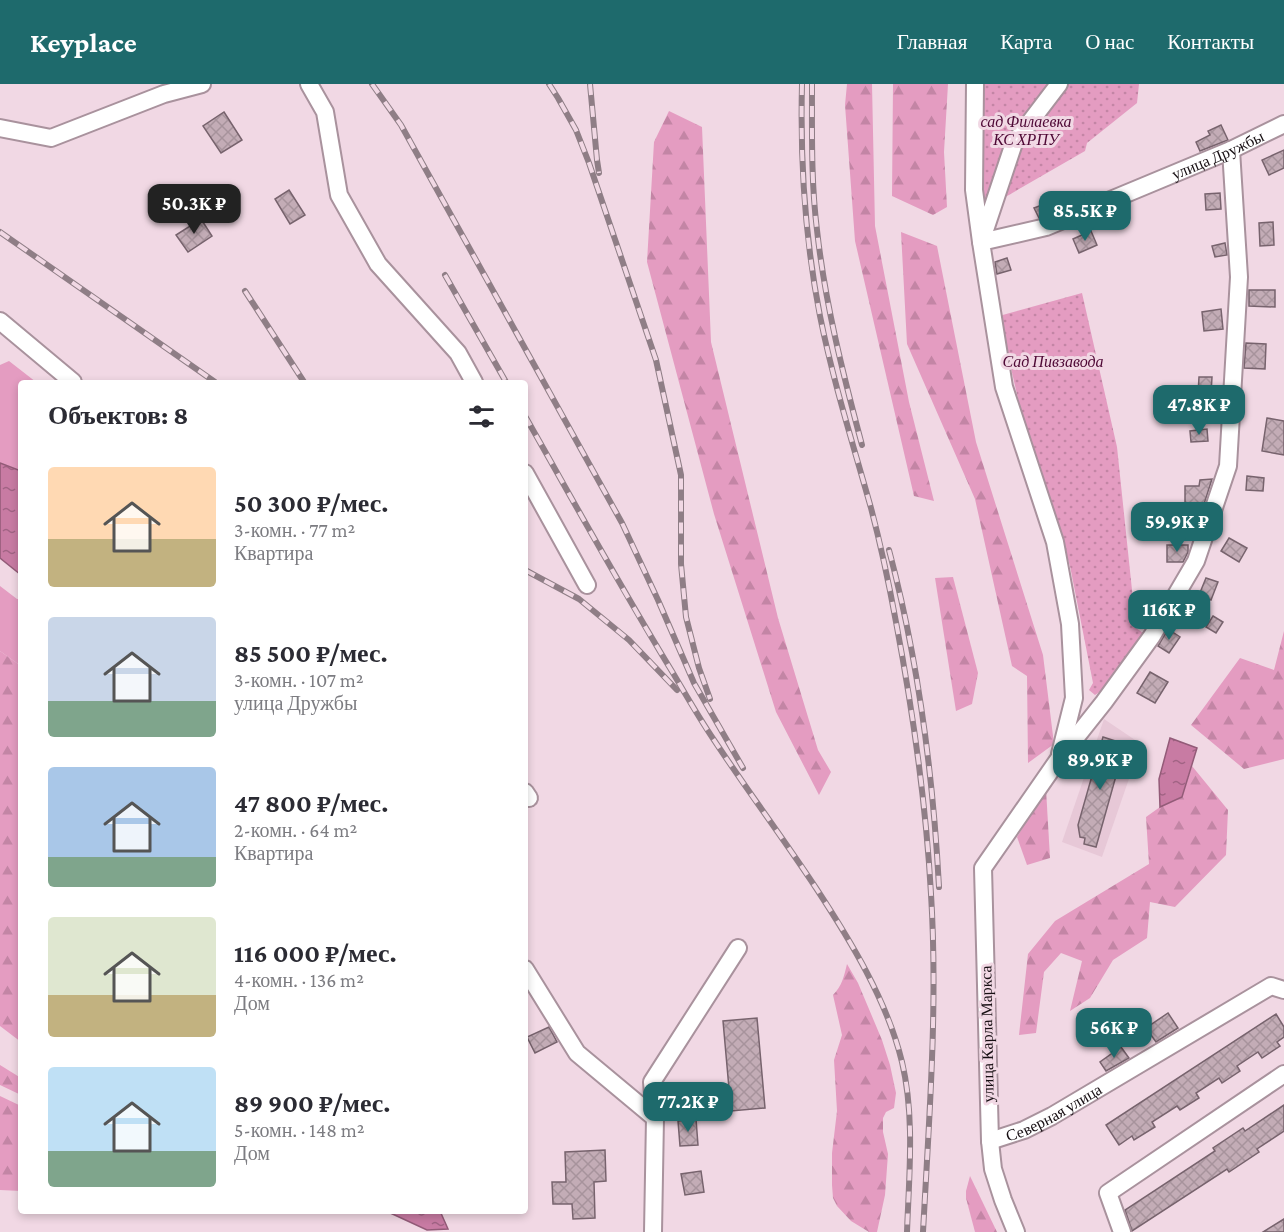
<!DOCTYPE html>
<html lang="ru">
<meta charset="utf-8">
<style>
:root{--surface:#fff;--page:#f2f2f3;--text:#2b2b33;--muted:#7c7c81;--accent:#1e6a6c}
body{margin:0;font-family:"Crimson Pro",serif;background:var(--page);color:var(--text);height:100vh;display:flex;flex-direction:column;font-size:22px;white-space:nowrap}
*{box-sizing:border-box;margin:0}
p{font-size:20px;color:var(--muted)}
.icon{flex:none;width:33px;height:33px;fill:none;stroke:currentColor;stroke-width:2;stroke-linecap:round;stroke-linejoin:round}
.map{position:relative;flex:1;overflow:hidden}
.side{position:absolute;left:18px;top:296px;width:510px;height:834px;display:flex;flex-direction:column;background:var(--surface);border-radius:6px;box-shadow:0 3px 9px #0003}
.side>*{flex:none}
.price{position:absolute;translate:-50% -51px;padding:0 14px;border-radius:12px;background:var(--accent);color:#fff;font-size:20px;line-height:39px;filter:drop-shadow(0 2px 3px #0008)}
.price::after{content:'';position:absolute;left:50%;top:36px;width:18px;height:14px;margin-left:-9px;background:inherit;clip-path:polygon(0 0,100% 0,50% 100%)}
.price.selected{background:#222;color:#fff}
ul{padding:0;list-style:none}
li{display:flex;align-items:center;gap:18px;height:150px;padding:0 30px}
li span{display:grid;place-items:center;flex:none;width:168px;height:120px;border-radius:6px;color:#555}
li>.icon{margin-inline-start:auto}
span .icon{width:72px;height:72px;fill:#fffc;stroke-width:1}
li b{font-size:26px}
h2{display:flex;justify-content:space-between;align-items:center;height:72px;padding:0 30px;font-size:26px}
header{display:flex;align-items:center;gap:36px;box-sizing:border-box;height:84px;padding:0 30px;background:var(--accent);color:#fff}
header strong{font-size:28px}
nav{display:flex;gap:33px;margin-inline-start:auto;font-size:21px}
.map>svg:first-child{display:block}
.built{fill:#e7c8d7}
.grass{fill:#e49cc1}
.forest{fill:url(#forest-firs)}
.garden{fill:url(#garden-dots)}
.water{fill:url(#water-ripples);stroke:#935b78;stroke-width:1.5}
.building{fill:url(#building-cross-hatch);stroke:#77636d;stroke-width:1.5}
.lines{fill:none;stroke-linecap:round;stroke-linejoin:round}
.minor-casing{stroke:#a9929d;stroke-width:20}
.minor{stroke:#fff;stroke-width:16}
.rail-casing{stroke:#8f7e86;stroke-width:6}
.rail{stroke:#f1d8e4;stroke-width:4;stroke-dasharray:11;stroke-linecap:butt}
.labels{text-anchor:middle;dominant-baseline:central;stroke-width:6;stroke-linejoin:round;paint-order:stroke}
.park-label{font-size:16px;font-style:italic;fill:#4e0835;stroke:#f1d8e4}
.street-label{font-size:16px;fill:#170f13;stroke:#f1d8e4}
</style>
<header>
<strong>Keyplace</strong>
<nav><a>Главная</a><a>Карта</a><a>О нас</a><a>Контакты</a></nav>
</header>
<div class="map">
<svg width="1284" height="1148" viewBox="0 0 1284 1148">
<defs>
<pattern id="forest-firs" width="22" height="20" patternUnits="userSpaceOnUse" patternTransform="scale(1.5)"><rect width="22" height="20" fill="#e49cc1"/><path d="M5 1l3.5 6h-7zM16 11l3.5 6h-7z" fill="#c385a5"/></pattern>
<pattern id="garden-dots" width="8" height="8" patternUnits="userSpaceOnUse" patternTransform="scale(1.5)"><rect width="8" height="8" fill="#e49cc1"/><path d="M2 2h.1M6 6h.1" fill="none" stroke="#c385a5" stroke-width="1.8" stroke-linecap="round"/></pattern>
<pattern id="water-ripples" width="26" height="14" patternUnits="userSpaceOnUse" patternTransform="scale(1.5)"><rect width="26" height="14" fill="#c87ba3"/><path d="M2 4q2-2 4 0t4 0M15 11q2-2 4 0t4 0" fill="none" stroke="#a16384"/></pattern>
<pattern id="building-cross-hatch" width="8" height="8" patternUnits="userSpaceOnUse" patternTransform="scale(1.5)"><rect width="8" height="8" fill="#c3acb6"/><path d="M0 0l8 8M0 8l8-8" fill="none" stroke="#a7939c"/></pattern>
</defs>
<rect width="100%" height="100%" fill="#f1d8e4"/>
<polygon class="built" points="1104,635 1141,660 1102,773 1062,758"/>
<g class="grass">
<polygon points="9,277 36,298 21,298 21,387 0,379 0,281"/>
<polygon points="0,502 17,515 21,515 21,582 0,567"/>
</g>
<g class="forest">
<polygon points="847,0 872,0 875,142 909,318 934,417 914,412 855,157 845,21"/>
<polygon points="893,0 948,0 944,68 947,123 933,131 892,112"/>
<polygon points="669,27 702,43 711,258 778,534 818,666 831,688 819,711 776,628 714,430 647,178 654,58"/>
<polygon points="901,148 937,162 976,358 1043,571 1054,660 1028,679 1027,592 1012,582 975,415 907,260"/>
<polygon points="953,493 978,589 972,620 956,627 935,494"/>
<polygon points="1284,547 1284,675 1244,685 1191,641 1240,574 1274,586"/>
<polygon points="0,567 21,582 21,958 0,942"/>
<polygon points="1192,682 1228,726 1226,771 1175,823 1150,818 1147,854 1113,876 1090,914 1070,927 1082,877 1061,869 1044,888 1036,949 1019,951 1028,870 1055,837 1149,780 1146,733 1160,723 1182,713"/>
<polygon points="1046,705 1050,774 1027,781 1017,753"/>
<path d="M847,880L858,899L882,956L890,981L896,1009L894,1024L886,1028L883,1034V1048L888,1070L885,1111L877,1148H869L851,1137L837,1122L833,1114L832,1101V1069L837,1027L834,976L842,951L833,911C842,902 844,892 847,880Z"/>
<polygon points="0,981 21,994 21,1011 0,1001"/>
<polygon points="0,1012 21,1022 21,1107 0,1106"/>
<polygon points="970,1092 997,1148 975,1148 966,1114 966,1107"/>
</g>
<g class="garden">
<polygon points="980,0 1139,0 1137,19 1087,59 1085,67 981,127"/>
<polygon points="1082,209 1117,363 1136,544 1143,549 1107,603 1095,611 1089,606 1093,599 1070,482 1024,341 999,232"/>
</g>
<g class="water">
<polygon points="0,379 21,387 21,491 0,474"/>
<polygon points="1170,654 1197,664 1182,713 1160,723 1159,695"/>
<polygon points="386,1127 440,1127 448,1145 427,1146"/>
</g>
<g class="building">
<polygon points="224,28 242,56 221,69 203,42"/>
<polygon points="1221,41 1228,56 1200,67 1196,58 1210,51 1208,47"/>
<polygon points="1284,66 1284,84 1269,91 1262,76"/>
<polygon points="289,106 305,131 290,140 275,115"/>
<polygon points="1220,109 1221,125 1206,126 1205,110"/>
<polygon points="1064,113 1067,123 1039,134 1034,124"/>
<polygon points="201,135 212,152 188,168 176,151"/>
<polygon points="1273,138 1274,161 1260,162 1259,139"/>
<polygon points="1091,147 1097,161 1079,169 1073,155"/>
<polygon points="1225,159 1227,171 1215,173 1212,162"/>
<polygon points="1007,174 1011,186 997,190 995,178"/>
<polygon points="1249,206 1275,206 1275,223 1249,222"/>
<polygon points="1221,225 1223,245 1204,247 1202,228"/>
<polygon points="1246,259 1266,260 1265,285 1244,284"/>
<polygon points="1199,293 1212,293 1211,310 1198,310"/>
<polygon points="1267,334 1284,337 1284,371 1262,367"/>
<polygon points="1207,345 1208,357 1191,358 1190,347"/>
<polygon points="1247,392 1264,394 1263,407 1246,406"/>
<polygon points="1212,395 1204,420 1185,420 1185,402 1199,402 1200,396"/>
<polygon points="1229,454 1247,464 1239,478 1221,467"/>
<polygon points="1167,461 1188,461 1188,468 1183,478 1167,478"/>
<polygon points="1206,494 1218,498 1211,516 1199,511"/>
<polygon points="1213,532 1223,538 1216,549 1206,543"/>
<polygon points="1168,545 1180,553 1169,569 1158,562"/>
<polygon points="1150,588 1168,598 1155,619 1137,609"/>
<polygon points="1103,653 1125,660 1096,763 1084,760 1085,754 1080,753 1078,741"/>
<polygon points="1168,929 1178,944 1156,958 1146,944"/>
<polygon points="1276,930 1284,943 1284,953 1277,958 1280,962 1262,974 1258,968 1237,982 1240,987 1222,999 1219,994 1196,1009 1199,1014 1180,1026 1177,1022 1152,1038 1155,1043 1134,1056 1132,1052 1119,1061 1106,1041"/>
<polygon points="757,934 765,1024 731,1027 723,937"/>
<polygon points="549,943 557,958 535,969 527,953"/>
<polygon points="1121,963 1129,974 1106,987 1100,978"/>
<polygon points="1284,1021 1284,1047 1257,1065 1259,1068 1229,1088 1227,1085 1132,1147 1125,1126 1215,1067 1213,1064 1243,1044 1245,1047"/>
<polygon points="696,1035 698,1061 680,1062 678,1037"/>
<polygon points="605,1066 606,1097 594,1098 595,1134 573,1135 572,1120 553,1120 552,1098 566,1098 565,1068"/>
<polygon points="701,1087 704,1108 685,1111 681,1090"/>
<polygon points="1284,1135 1284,1148 1263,1148"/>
</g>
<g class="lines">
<g class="minor-casing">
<g id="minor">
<polyline points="309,0 325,28 339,111 378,180 458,269 474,298"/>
<polyline points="975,0 974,106 981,158 1014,59 1059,0"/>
<polyline points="0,44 51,54 164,10 202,0"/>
<polyline points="0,237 73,298"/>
<polyline points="525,389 587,501"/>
<path id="s1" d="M1060,670L1074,614L1070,540L1055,458L1004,303L981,158L1046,143L1231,66L1284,40"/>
<polyline points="525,708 529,714"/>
<polyline points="525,885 577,969 655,1034"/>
<path id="s2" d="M990,1057L1024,1046L1052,1032L1271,902L1284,906"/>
<polyline points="653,1148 655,1034 652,998 738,864"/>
<polyline points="1016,1148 1003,1116 993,1085 990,1057 983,784 1058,676 1104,618 1152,552 1196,477 1228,382 1239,193 1231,66"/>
<polyline points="1122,1148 1108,1109 1284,990"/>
</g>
</g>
<use href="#minor" class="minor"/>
<g class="rail-casing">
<g id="rail">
<polyline points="372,0 401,41 622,439 658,516 694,599 743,684"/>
<polyline points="549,0 558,14 576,46 589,79 656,276 681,391 681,480 686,533 699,584 710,615"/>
<polyline points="590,0 597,76 599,89"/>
<path d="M802,0C800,78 805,155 820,232C833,297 853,360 871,424C881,462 889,500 896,538C913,628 926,719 931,810C938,922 929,1036 923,1148"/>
<path d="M812,0C812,49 811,98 817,146C825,219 843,290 862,361"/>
<polyline points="0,148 215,298"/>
<polyline points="445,191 506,298"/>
<polyline points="245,207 304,298"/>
<path d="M525,332C574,418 621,504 673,589C686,611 699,634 714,656C747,706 783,754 816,804C850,856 887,916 902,978C915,1033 909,1091 907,1148"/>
<path d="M889,466C918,575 933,690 939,803"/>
<polyline points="525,486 579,515 629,556 677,606"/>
</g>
</g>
<use href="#rail" class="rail"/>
</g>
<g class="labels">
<g class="park-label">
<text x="1026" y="37">сад Филаевка<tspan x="1026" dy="18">КС ХРПУ</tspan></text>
<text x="1053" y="277">Сад Пивзавода</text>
</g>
<g class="street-label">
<text stroke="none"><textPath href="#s1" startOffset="778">улица Дружбы</textPath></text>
<text transform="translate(987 950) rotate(-91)">улица Карла Маркса</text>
<text stroke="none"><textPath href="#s2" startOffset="70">Северная улица</textPath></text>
</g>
</g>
</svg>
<b class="price selected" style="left:194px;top:151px">50.3K ₽</b>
<b class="price" style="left:1085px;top:158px">85.5K ₽</b>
<b class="price" style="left:1199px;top:352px">47.8K ₽</b>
<b class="price" style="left:1177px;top:469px">59.9K ₽</b>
<b class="price" style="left:1169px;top:557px">116K ₽</b>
<b class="price" style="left:1100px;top:707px">89.9K ₽</b>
<b class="price" style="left:1114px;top:975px">56K ₽</b>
<b class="price" style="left:688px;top:1049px">77.2K ₽</b>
<section class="side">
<h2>Объектов: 8<svg class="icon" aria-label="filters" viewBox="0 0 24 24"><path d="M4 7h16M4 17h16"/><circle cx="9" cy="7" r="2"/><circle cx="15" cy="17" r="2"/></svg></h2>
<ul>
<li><span style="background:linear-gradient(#ffd9b3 60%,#c2b280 0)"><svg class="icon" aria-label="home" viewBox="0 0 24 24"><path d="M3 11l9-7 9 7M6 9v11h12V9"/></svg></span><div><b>50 300 ₽/мес.</b><p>3-комн. · 77 m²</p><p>Квартира</p></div></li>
<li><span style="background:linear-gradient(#c9d6e8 70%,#7fa58c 0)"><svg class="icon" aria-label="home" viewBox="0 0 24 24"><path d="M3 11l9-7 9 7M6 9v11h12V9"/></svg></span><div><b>85 500 ₽/мес.</b><p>3-комн. · 107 m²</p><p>улица Дружбы</p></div></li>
<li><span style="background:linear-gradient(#a9c7e8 75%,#7fa58c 0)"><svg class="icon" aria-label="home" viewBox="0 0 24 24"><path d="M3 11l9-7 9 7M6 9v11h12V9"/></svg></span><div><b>47 800 ₽/мес.</b><p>2-комн. · 64 m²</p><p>Квартира</p></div></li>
<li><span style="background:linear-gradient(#dfe7d0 65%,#c2b280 0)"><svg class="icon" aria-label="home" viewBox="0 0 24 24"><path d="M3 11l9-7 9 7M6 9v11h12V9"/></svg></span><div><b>116 000 ₽/мес.</b><p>4-комн. · 136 m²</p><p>Дом</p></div></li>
<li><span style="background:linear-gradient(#bfe0f5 70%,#7fa58c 0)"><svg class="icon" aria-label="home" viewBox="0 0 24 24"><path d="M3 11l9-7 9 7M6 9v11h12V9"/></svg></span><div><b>89 900 ₽/мес.</b><p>5-комн. · 148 m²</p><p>Дом</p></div></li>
</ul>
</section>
</div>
